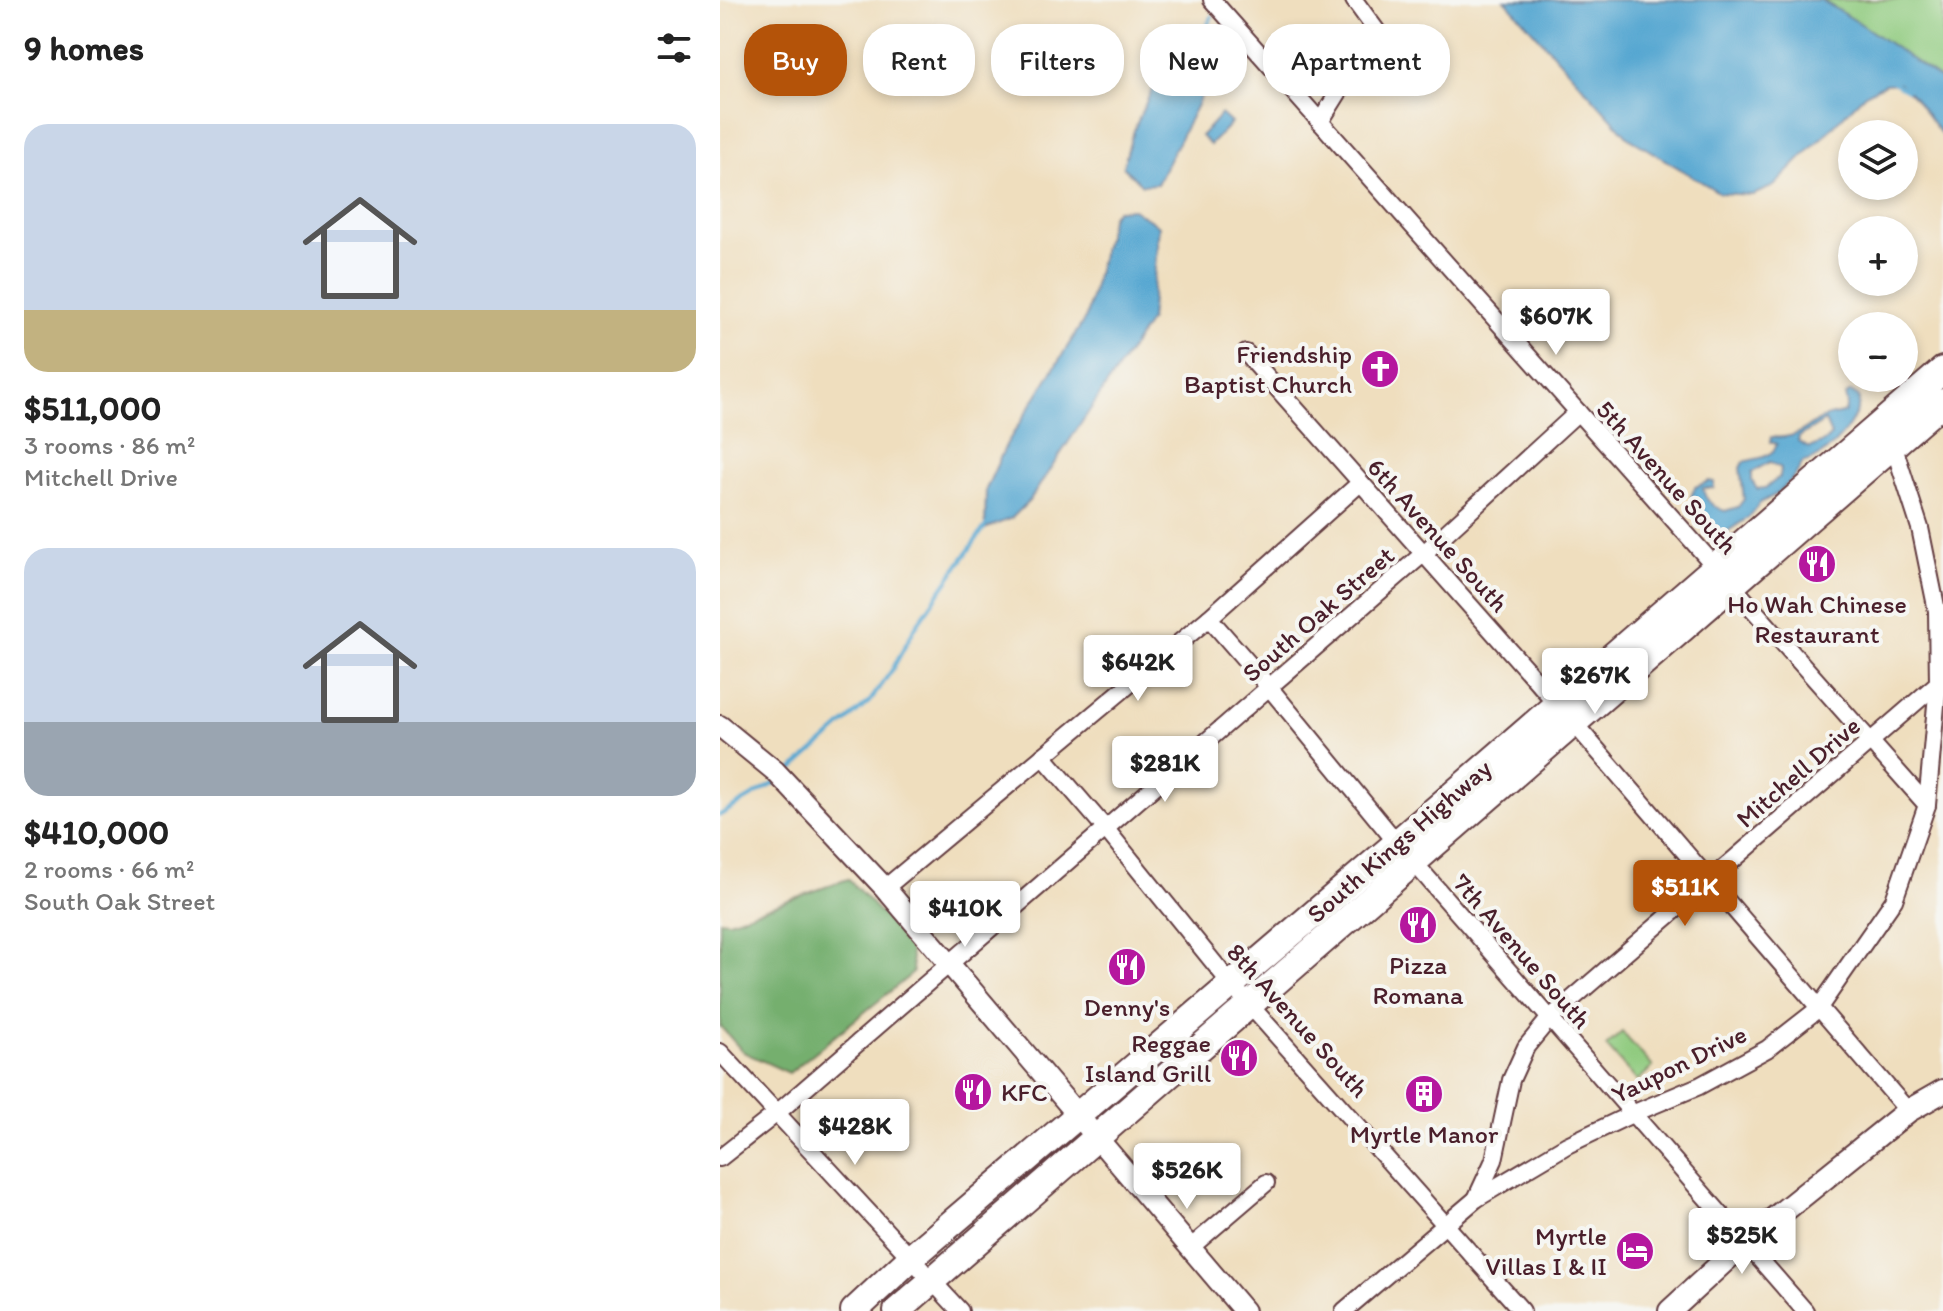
<!DOCTYPE html>
<meta charset="utf-8">
<style>
:root{--surface:#fff;--page:#f6f6f6;--text:#222;--muted:#767676;--accent:#b45309}
body{margin:0;font-family:Itim,sans-serif;background:var(--page);color:var(--text);height:100vh;display:flex;flex-direction:column;font-size:30px;white-space:nowrap}
*{box-sizing:border-box;margin:0}
p{font-size:26px;color:var(--muted)}
.icon{flex:none;width:44px;height:44px;fill:none;stroke:currentColor;stroke-width:2;stroke-linecap:round;stroke-linejoin:round}
.map{position:relative;flex:1;overflow:hidden}
.details{display:flex;flex-direction:column;background:var(--surface);width:720px}
.details>*{flex:none}
.top-card{position:absolute;left:24px;top:24px;width:760px;height:72px;display:flex;gap:16px}
.buttons{position:absolute;left:1118px;top:120px;display:grid;gap:16px}
.buttons a{display:grid;place-items:center;width:80px;height:80px;border-radius:50%;background:var(--surface);box-shadow:0 4px 12px #0003;font-size:40px}
.price{position:absolute;translate:-50% -68px;padding:0 18px;border-radius:8px;background:#fff;color:#222;font-size:26px;line-height:52px;filter:drop-shadow(0 2px 4px #0008)}
.price::after{content:'';position:absolute;left:50%;top:48px;width:24px;height:18px;margin-left:-12px;background:inherit;clip-path:polygon(0 0,100% 0,50% 100%)}
.price.active{background:var(--accent);color:#fff}
ul{padding:0;list-style:none}
li{display:grid;align-content:center;gap:16px;height:424px;padding:0 24px}
li span{display:grid;place-items:center;height:248px;border-radius:24px;color:#555}
li>.icon{margin-inline-start:auto}
span .icon{width:144px;height:144px;fill:#fffc;stroke-width:1}
li b{font-size:34px}
h2{display:flex;justify-content:space-between;align-items:center;height:96px;padding:0 24px;font-size:34px}
.tag{padding:0 28px;border-radius:32px;background:var(--surface);box-shadow:0 4px 12px #0003;font-size:28px;line-height:72px}
.tag.active{background:var(--accent);color:#fff}
main{display:flex;flex:1;min-height:0}
.map>svg:first-child{display:block}
.green{fill:#90cb7f;stroke:#6d7555;stroke-width:2}
.forest{fill:#74af6e;stroke:#5f674c;stroke-width:2}
.water{fill:#57a7d1;stroke:#50637e;stroke-width:2;fill-rule:evenodd}
.lines{fill:none;stroke-linecap:round;stroke-linejoin:round}
.stream{stroke:#57a7d1;stroke-width:4}
.minor-casing{stroke:#633c41;stroke-width:20}
.tertiary-casing{stroke:#633c41;stroke-width:24}
.secondary-casing{stroke:#633c41;stroke-width:26}
.primary-casing{stroke:#633c41;stroke-width:30}
.minor{stroke:#fff;stroke-width:16}
.tertiary{stroke:#fff;stroke-width:20}
.secondary{stroke:#fff;stroke-width:22}
.primary{stroke:#fff;stroke-width:26}
.labels{text-anchor:middle;dominant-baseline:central;stroke-width:8;stroke-linejoin:round;paint-order:stroke}
.poi-label{font-size:26px;fill:#4a1f2b;stroke:#f6f6f2}
.street-label{font-size:26px;fill:#4a1f2b;stroke:#f6f6f2}
</style>
<main>
<section class="details">
<h2>9 homes<svg class="icon" aria-label="filters" viewBox="0 0 24 24"><path d="M4 7h16M4 17h16"/><circle cx="9" cy="7" r="2"/><circle cx="15" cy="17" r="2"/></svg></h2>
<ul>
<li><span style="background:linear-gradient(#c9d6e8 75%,#c2b280 0)"><svg class="icon" aria-label="home" viewBox="0 0 24 24"><path d="M3 11l9-7 9 7M6 9v11h12V9"/></svg></span><div><b>$511,000</b><p>3 rooms · 86 m²</p><p>Mitchell Drive</p></div></li>
<li><span style="background:linear-gradient(#c9d6e8 70%,#9aa5b1 0)"><svg class="icon" aria-label="home" viewBox="0 0 24 24"><path d="M3 11l9-7 9 7M6 9v11h12V9"/></svg></span><div><b>$410,000</b><p>2 rooms · 66 m²</p><p>South Oak Street</p></div></li>
</ul>
</section>
<div class="map">
<svg width="1223" height="1311" viewBox="0 0 1223 1311">
<rect width="100%" height="100%" fill="#f6f6f2"/>
<filter id="ink" filterUnits="userSpaceOnUse"><feTurbulence type="fractalNoise" baseFrequency=".0125" numOctaves="2"/><feDisplacementMap in="SourceGraphic" scale="16" xChannelSelector="R" yChannelSelector="G"/><feConvolveMatrix kernelMatrix="1 2 1 2 8 2 1 2 1" color-interpolation-filters="sRGB"/></filter>
<filter id="wash" filterUnits="userSpaceOnUse"><feTurbulence type="fractalNoise" baseFrequency=".006" numOctaves="4" result="noise"/><feDisplacementMap in="SourceGraphic" scale="32" xChannelSelector="R" yChannelSelector="G"/><feGaussianBlur stdDeviation="1.8" result="paint"/><feColorMatrix in="noise" values="0 0 0 0 0 0 0 0 0 0 0 0 0 0 0 0 0 1.4 0 .05"/><feComposite in="paint" operator="in"/></filter>
<g filter="url(#wash)">
<rect width="100%" height="100%" fill="#efdebe"/>
<g class="green">
<polygon points="1101,0 1223,0 1223,81 1141,24"/>
<polygon points="902,1032 933,1067 917,1081 886,1046"/>
</g>
<polygon class="forest" points="128,879 189,943 193,973 69,1073 23,1052 0,1026 0,920 9,921"/>
<g class="water">
<polygon points="785,0 1101,0 1141,24 1223,81 1223,137 1195,98 1179,83 1165,84 1145,94 1054,186 1033,195 1000,193 909,138"/>
<path d="M480,39L497,60L495,69L437,184L422,185L403,167C413,126 439,58 480,39Z"/>
<polygon points="501,114 511,123 490,145 481,136"/>
<polygon points="413,209 439,226 430,320 309,501 292,518 265,529 266,489 286,445 366,317 392,215 397,210"/>
<path d="M1131,392L1139,397C1142,419 1104,461 1083,462L1074,478L1057,494L1040,503L1029,517L1005,533L983,520L982,510L971,497L975,487L989,481L994,482V488H983C984,500 995,508 1005,511L1018,507L1024,499L1020,468L1023,462C1035,458 1052,459 1057,444L1050,442L1051,437C1079,440 1083,427 1106,417C1112,414 1118,415 1125,412L1127,403L1125,396ZM1105,421L1111,435L1104,442L1089,448L1078,442L1079,437ZM1050,462L1061,468L1060,477L1045,488L1037,489L1032,481V472Z"/>
</g>
<g class="lines">
<g class="stream">
<polyline points="480,41 492,16"/>
<polyline points="1171,81 1187,90"/>
<polyline points="67,774 150,701 172,670 196,626 267,524"/>
<polyline points="0,815 57,782"/>
</g>
</g>
</g>
<g filter="url(#ink)">
<g class="lines">
<g class="minor-casing">
<g id="minor">
<polyline points="492,0 1207,805"/>
<polyline points="600,122 620,90 642,66 672,52 634,0"/>
<polyline points="526,353 853,722 1188,1111"/>
<polyline points="489,618 549,687 677,843 1085,1311"/>
<polyline points="323,756 385,828 511,984 802,1311"/>
<polyline points="165,888 489,618 640,483"/>
<polyline points="0,1052 240,1311"/>
<polyline points="0,1158 57,1113 703,554 858,412"/>
<polyline points="756,1199 774,1160 791,1080 806,1047 829,1019 1218,683"/>
<polyline points="470,1248 546,1183"/>
<polyline points="624,1311 756,1199 847,1145 912,1114 979,1086 1047,1049 1098,1009 1174,900 1207,805 1218,683 1217,611 1200,528 1173,444"/>
</g>
</g>
<g class="tertiary-casing">
<polyline id="tertiary" points="0,726 55,771 165,888 524,1311"/>
</g>
<g class="secondary-casing">
<polyline id="secondary" points="950,1311 1024,1243 1188,1111 1223,1091"/>
</g>
<g class="primary-casing">
<g id="primary">
<polyline points="134,1311 192,1257 677,843 1223,370"/>
<polyline points="177,1311 1223,402"/>
</g>
</g>
<use href="#minor" class="minor"/>
<use href="#tertiary" class="tertiary"/>
<use href="#secondary" class="secondary"/>
<use href="#primary" class="primary"/>
</g>
</g>
<defs>
<g id="church-disc" transform="scale(2)"><circle r="9.5" fill="#b5179e" stroke="#f6f6f2"/><path d="M-1.2-6h2.4v3.5h3.3v2.4h-3.3V6h-2.4V-.1h-3.3v-2.4h3.3Z" fill="#fff"/></g>
<g id="restaurant-disc" transform="scale(2)"><circle r="9.5" fill="#b5179e" stroke="#f6f6f2"/><path d="M-5-6h1v4h1v-4h1v4h1v-4h1v5L-1.5 .5V6h-2V.5L-5-1ZM5-6V6H3V1.5H1.5Q1.5-4 5-6Z" fill="#fff"/></g>
<g id="building-disc" transform="scale(2)"><circle r="9.5" fill="#b5179e" stroke="#f6f6f2"/><path d="M-4-6H4V6H1V3H-1V6H-4ZM-2.5-4.3h1.7v1.8h-1.7ZM.8-4.3h1.7v1.8H.8ZM-2.5-1h1.7V.8h-1.7ZM.8-1h1.7V.8H.8Z" fill="#fff"/></g>
<g id="hotel-disc" transform="scale(2)"><circle r="9.5" fill="#b5179e" stroke="#f6f6f2"/><path d="M-6-4.5h1.5V1H6V5H4.5V3h-9V5H-6ZM-4 0a1.8 1.8 0 1 1 3.6 0ZM.5 0V-2.5h3Q6-2.5 6 0Z" fill="#fff"/></g>
</defs>
<g fill-rule="evenodd">
<use href="#church-disc" x="660" y="369"/>
<use href="#restaurant-disc" x="1097" y="564"/>
<use href="#restaurant-disc" x="698" y="925"/>
<use href="#restaurant-disc" x="407" y="967"/>
<use href="#restaurant-disc" x="519" y="1058"/>
<use href="#restaurant-disc" x="253" y="1092"/>
<use href="#building-disc" x="704" y="1094"/>
<use href="#hotel-disc" x="915" y="1251"/>
</g>
<g class="labels">
<g class="poi-label">
<text x="632" y="354" text-anchor="end">Friendship<tspan x="632" dy="30">Baptist Church</tspan></text>
<text x="1097" y="604">Ho Wah Chinese<tspan x="1097" dy="30">Restaurant</tspan></text>
<text x="698" y="965">Pizza<tspan x="698" dy="30">Romana</tspan></text>
<text x="407" y="1007">Denny's</text>
<text x="491" y="1043" text-anchor="end">Reggae<tspan x="491" dy="30">Island Grill</tspan></text>
<text x="281" y="1092" text-anchor="start">KFC</text>
<text x="704" y="1134">Myrtle Manor</text>
<text x="887" y="1236" text-anchor="end">Myrtle<tspan x="887" dy="30">Villas I &amp; II</tspan></text>
</g>
<g class="street-label">
<text transform="translate(947 477) rotate(48)">5th Avenue South</text>
<text transform="translate(718 535) rotate(48)">6th Avenue South</text>
<text transform="translate(598 614) rotate(-41)">South Oak Street</text>
<text transform="translate(1078 772) rotate(-41)">Mitchell Drive</text>
<text transform="translate(679 841) rotate(-41)">South Kings Highway</text>
<text transform="translate(802 951) rotate(49)">7th Avenue South</text>
<text transform="translate(578 1020) rotate(48)">8th Avenue South</text>
<text transform="translate(959 1064) rotate(-26)">Yaupon Drive</text>
</g>
</g>
</svg>
<div class="buttons">
<a><svg class="icon" aria-label="layers" viewBox="0 0 24 24"><path d="M12 4l9 5-9 5-9-5zM3 14l9 5 9-5"/></svg></a>
<a>+</a>
<a>−</a>
</div>
<b class="price" style="left:836px;top:357px">$607K</b>
<b class="price" style="left:418px;top:703px">$642K</b>
<b class="price" style="left:875px;top:716px">$267K</b>
<b class="price" style="left:445px;top:804px">$281K</b>
<b class="price active" style="left:965px;top:928px">$511K</b>
<b class="price" style="left:245px;top:949px">$410K</b>
<b class="price" style="left:135px;top:1167px">$428K</b>
<b class="price" style="left:467px;top:1211px">$526K</b>
<b class="price" style="left:1022px;top:1276px">$525K</b>
<div class="top-card">
<a class="tag active">Buy</a>
<a class="tag">Rent</a>
<a class="tag">Filters</a>
<a class="tag">New</a>
<a class="tag">Apartment</a>
</div>
</div>
</main>
